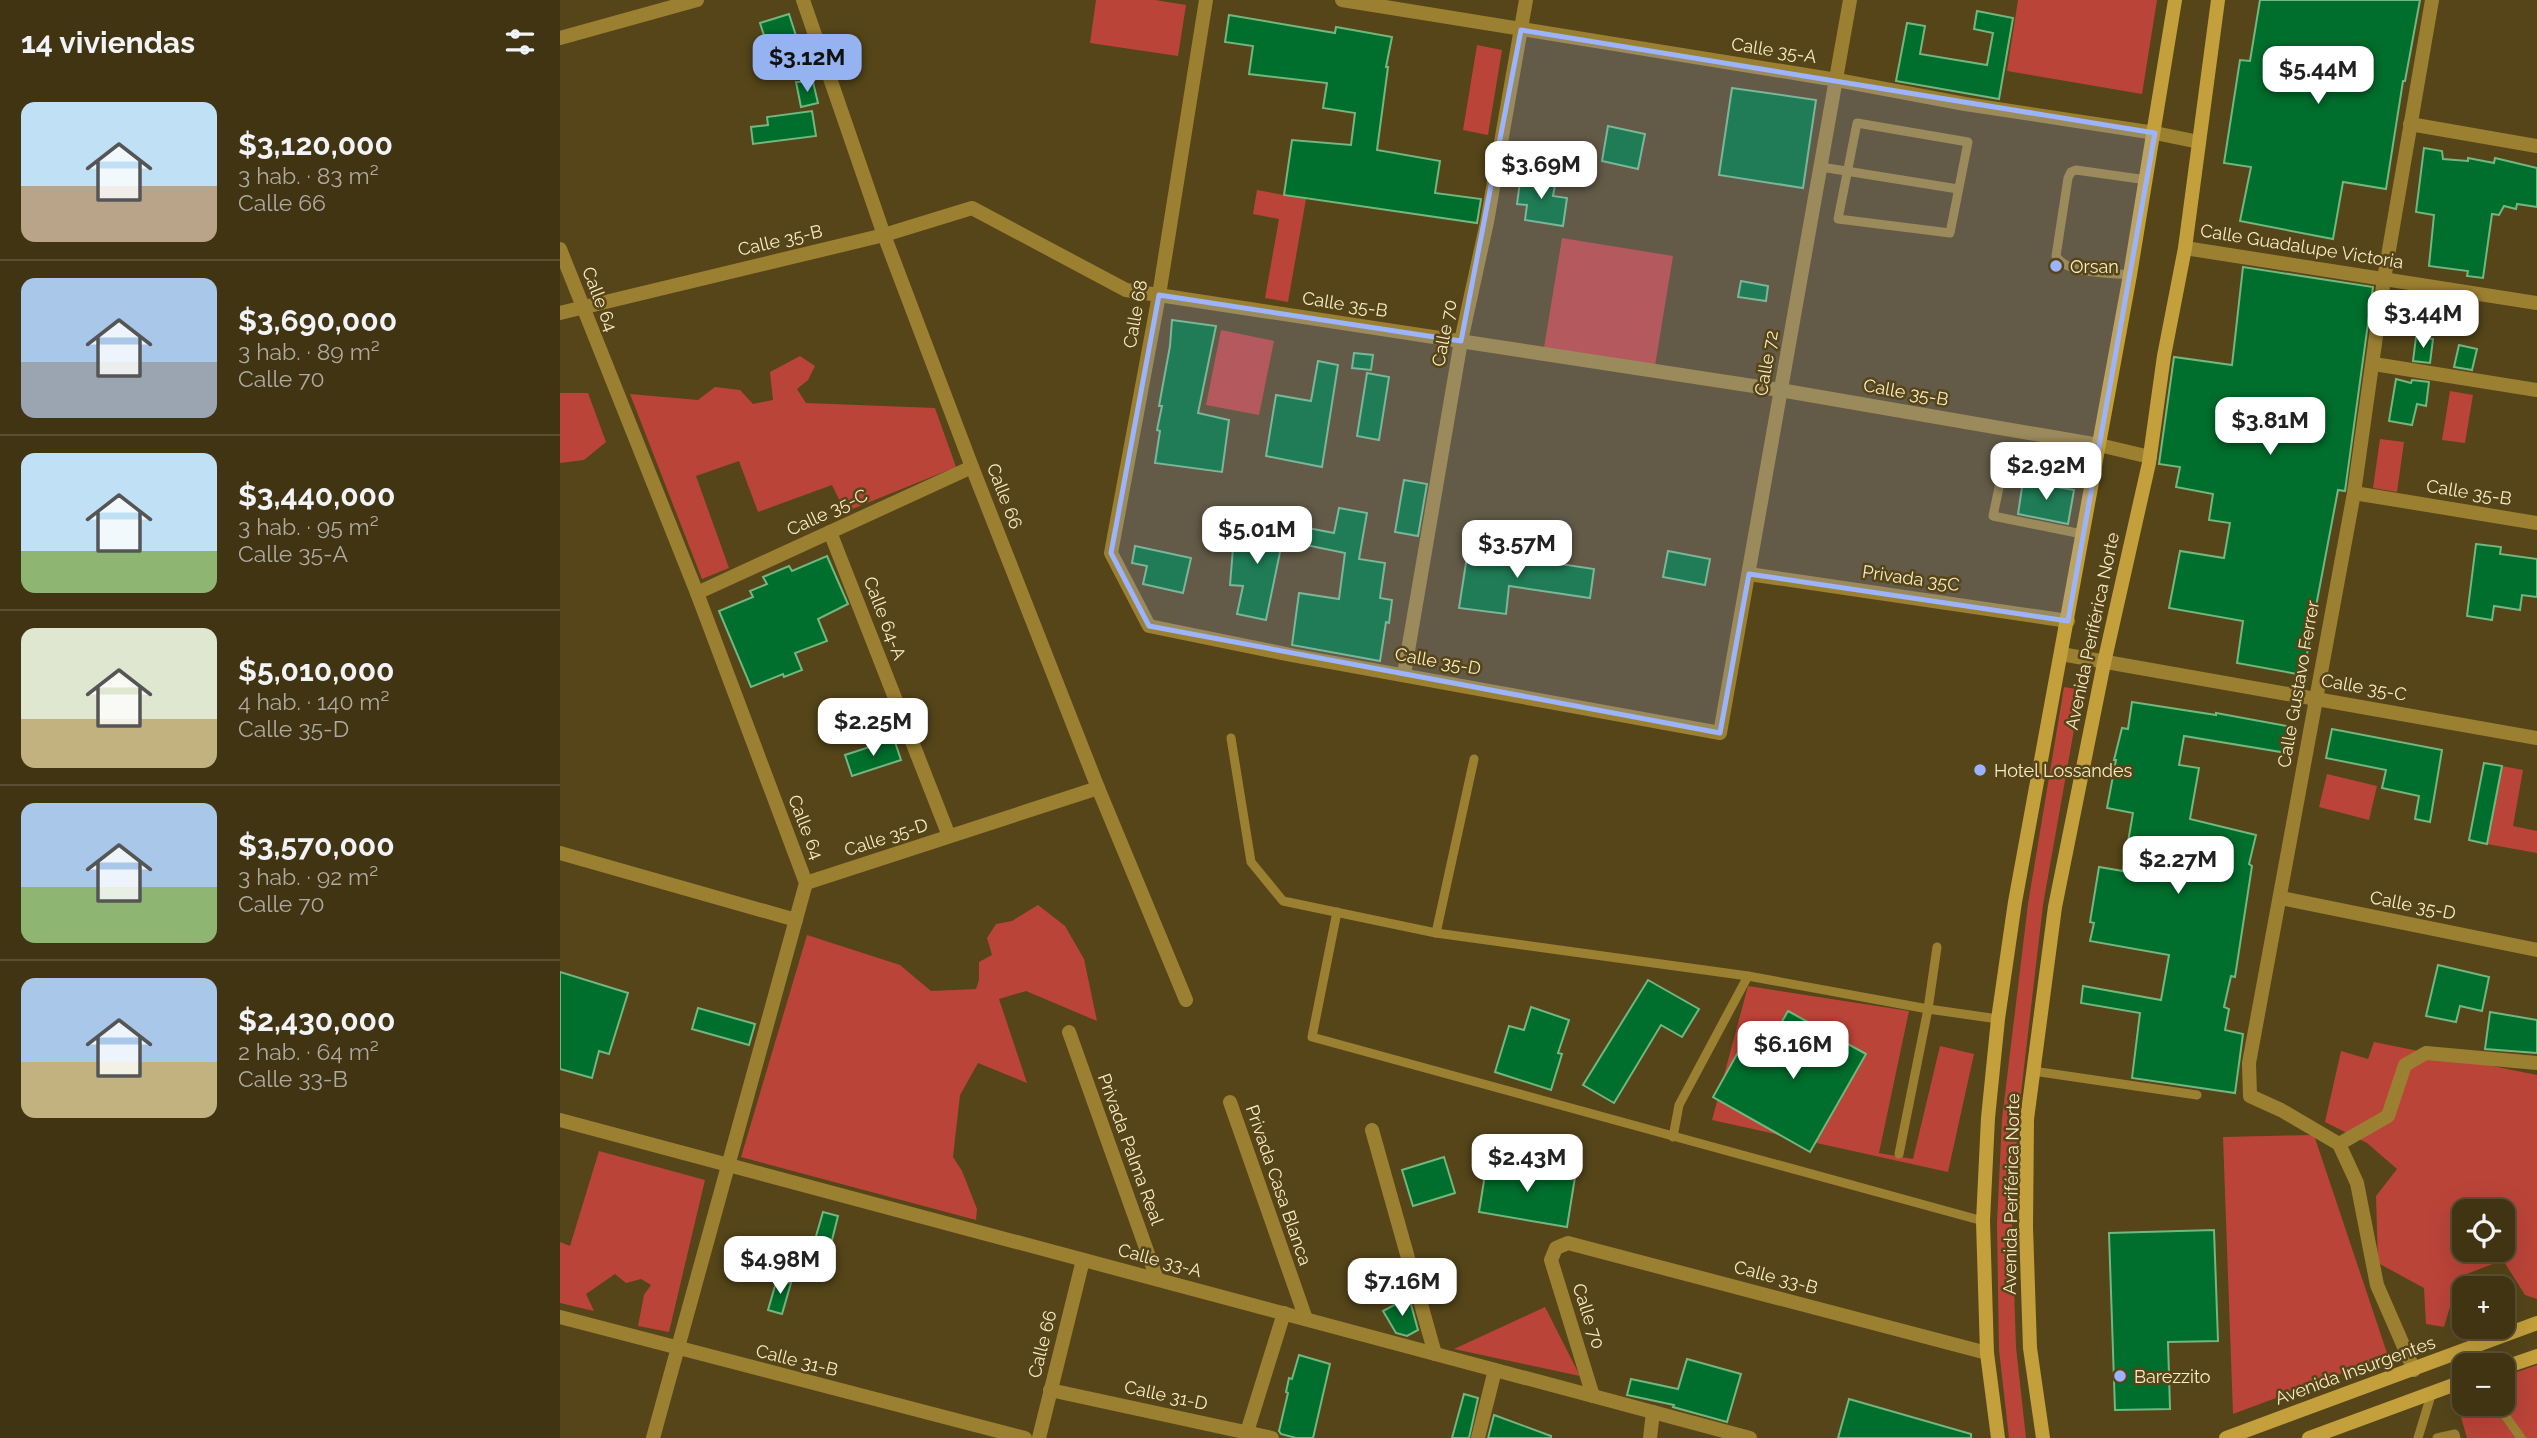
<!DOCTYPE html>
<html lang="es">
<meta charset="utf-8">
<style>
:root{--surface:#403413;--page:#473c1c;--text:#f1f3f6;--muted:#aeaaa0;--line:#594f33;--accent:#95b2f1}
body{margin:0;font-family:Raleway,sans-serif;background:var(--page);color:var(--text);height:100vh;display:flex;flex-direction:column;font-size:26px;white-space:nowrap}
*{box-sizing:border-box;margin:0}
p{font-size:23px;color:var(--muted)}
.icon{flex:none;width:38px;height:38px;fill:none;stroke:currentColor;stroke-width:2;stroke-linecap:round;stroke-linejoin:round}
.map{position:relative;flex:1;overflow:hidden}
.drawer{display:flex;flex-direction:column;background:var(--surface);width:560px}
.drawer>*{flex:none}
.buttons{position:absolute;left:1892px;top:1199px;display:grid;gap:14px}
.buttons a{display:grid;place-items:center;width:63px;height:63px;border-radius:14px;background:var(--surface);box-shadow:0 7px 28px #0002,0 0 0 2px var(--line);font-size:35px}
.price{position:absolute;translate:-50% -60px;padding:0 16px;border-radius:14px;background:#fff;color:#222;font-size:23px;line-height:46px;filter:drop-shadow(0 2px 4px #0008)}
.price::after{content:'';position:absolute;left:50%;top:42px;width:21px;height:16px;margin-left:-10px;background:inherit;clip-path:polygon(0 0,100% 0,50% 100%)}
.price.current{background:var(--accent);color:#111}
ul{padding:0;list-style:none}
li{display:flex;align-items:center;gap:21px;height:175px;padding:0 21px}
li+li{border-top:2px solid var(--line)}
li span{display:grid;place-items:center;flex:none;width:196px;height:140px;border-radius:14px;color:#555}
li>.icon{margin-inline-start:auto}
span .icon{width:84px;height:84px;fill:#fffc;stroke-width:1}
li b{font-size:30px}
h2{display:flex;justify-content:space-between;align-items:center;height:84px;padding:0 21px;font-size:30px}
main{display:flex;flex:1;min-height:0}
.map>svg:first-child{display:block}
.green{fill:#bb4438;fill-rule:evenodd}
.building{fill:#006e2c;stroke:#72b77f;stroke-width:2}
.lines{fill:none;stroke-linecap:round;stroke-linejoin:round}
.lane{stroke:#9c8032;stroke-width:9}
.street{stroke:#9c8032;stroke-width:14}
.secondary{stroke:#c4a03c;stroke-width:14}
.marked{fill:#9bb4fd;fill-opacity:0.2;stroke:#9bb4fd;stroke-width:5;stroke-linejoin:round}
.poi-dot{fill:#9bb4fd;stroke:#554519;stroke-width:2.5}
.labels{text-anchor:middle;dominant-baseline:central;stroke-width:5;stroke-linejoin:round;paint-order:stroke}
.street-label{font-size:18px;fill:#f9eac3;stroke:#554519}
.poi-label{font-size:18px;fill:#f9eac3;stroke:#554519;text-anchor:start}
</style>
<main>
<section class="drawer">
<h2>14 viviendas<svg class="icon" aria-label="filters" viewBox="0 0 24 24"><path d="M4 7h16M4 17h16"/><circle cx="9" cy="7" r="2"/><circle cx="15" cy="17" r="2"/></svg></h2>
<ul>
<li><span style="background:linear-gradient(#bfe0f5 60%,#b9a48a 0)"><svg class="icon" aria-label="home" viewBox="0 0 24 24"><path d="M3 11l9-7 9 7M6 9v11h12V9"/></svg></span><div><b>$3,120,000</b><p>3 hab. · 83 m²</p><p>Calle 66</p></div></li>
<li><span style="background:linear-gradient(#a9c7e8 60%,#9aa5b1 0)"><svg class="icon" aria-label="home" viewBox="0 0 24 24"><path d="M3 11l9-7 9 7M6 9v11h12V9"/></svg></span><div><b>$3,690,000</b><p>3 hab. · 89 m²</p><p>Calle 70</p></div></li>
<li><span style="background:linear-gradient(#bfe0f5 70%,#8fb573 0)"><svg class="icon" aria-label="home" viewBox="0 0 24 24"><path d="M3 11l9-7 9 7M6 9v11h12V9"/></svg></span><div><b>$3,440,000</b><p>3 hab. · 95 m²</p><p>Calle 35-A</p></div></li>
<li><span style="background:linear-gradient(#dfe7d0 65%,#c2b280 0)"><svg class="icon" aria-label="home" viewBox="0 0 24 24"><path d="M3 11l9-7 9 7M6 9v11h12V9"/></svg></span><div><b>$5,010,000</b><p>4 hab. · 140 m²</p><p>Calle 35-D</p></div></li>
<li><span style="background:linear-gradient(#a9c7e8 60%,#8fb573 0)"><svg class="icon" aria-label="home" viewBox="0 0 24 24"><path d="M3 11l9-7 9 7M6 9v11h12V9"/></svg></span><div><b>$3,570,000</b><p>3 hab. · 92 m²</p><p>Calle 70</p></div></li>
<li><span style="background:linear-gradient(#a9c7e8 60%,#c2b280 0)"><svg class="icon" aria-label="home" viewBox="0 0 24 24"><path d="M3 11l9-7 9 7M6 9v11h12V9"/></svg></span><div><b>$2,430,000</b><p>2 hab. · 64 m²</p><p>Calle 33-B</p></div></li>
</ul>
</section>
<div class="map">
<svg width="1977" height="1438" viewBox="0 0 1977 1438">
<rect width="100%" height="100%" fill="#554519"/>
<g class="green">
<polygon points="536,0 595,0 626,5 618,56 530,43"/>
<polygon points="1458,0 1597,0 1582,94 1447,71"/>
<polygon points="917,45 942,50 928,135 903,130"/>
<polygon points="697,190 746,199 728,302 705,298 719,219 693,214"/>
<polygon points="1002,238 1113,256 1094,372 983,354"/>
<polygon points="661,330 714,341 699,415 646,405"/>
<polygon points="240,356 255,366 248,380 237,389 246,403 375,408 396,467 285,512 272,485 198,512 179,461 136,476 169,568 142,579 70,394 138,400 155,387 180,390 193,404 213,400 210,372"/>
<polygon points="1890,391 1913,395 1905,443 1882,440"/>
<polygon points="0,393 28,393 46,442 24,460 0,463"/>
<polygon points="1820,439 1844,442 1837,492 1813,488"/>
<polygon points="1504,687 1521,690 1483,905 1458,1119 1452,1225 1456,1347 1466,1438 1449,1438 1439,1350 1437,1223 1442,1119 1468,904"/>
<polygon points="1942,766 1963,770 1953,826 1977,831 1977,853 1927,844"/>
<polygon points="1767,774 1817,786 1809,820 1759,807"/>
<polygon points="478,905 505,926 524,959 537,1021 466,991 439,999 467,1083 418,1063 400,1095 393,1157 402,1171 417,1209 416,1220 181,1157 247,935 340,965 371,991 416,989 419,980 419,962 432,955 427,938 436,924 452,921"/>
<polygon points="1188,986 1349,1011 1319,1153 1353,1159 1380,1046 1414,1054 1388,1172 1152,1120"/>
<path d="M1814,1042L1977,1075V1299L1965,1295L1943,1260L1899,1277L1884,1327L1866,1324L1864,1288L1818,1263L1816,1196L1837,1169L1807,1143L1765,1122L1781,1051L1808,1059ZM1904,1211H1942V1250H1904Z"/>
<polygon points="1754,1135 1828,1356 1673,1414 1663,1137"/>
<polygon points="39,1151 145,1180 109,1332 78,1326 84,1295 91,1285 81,1279 66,1283 55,1274 26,1294 34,1311 0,1303 0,1242 10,1246"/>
<polygon points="985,1307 1020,1376 894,1349"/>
<polygon points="1977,1365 1977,1438 1907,1438 1894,1393 1904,1389 1904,1404 1942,1404 1943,1377"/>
</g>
<g class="building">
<polygon points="1700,0 1860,0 1845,81 1843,81 1826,189 1783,182 1773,239 1680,221 1691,167 1664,163 1680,60 1690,61"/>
<polygon points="1417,11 1453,18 1439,99 1336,81 1347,23 1365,26 1360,54 1427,65 1433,33 1414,29"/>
<polygon points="229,14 239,45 210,54 200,23"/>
<polygon points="669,15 775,33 776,27 832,37 826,67 828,67 817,150 880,161 875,193 921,199 917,223 724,195 732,140 791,145 795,113 763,108 767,83 689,74 693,46 665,42"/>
<polygon points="236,82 253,82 258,103 241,107"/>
<polygon points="1172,88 1256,100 1243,188 1159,175"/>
<polygon points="252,111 256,136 193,144 191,127 208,125 207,117"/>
<polygon points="1048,126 1085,134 1078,169 1042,161"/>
<polygon points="1864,148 1882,151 1883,159 1908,161 1908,158 1934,163 1935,158 1977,168 1977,207 1957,204 1956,209 1944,206 1939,215 1932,214 1923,278 1907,276 1908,271 1869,266 1874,215 1856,212"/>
<polygon points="961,174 996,180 993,196 1007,198 1003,226 965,220 967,205 957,204"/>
<polygon points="1683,267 1813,287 1785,491 1778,490 1743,675 1677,663 1683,621 1609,608 1620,551 1664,558 1670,523 1649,520 1653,494 1616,487 1620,467 1599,464 1614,357 1672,365"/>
<polygon points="1181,281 1208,286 1206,301 1178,297"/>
<polygon points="612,320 656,326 638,413 669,420 662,472 595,463 600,431 597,430 602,406 599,406 610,346"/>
<polygon points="1856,337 1873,339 1870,363 1853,361"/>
<polygon points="1899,345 1917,349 1912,370 1894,367"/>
<polygon points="794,353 813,355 811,370 792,368"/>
<polygon points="758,361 778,365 762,467 706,456 716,395 751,401"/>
<polygon points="807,373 829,377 819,440 797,436"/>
<polygon points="1836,379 1851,383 1852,380 1869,382 1866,406 1857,404 1852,425 1829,421"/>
<polygon points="844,480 867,484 858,536 835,532"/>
<polygon points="1463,481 1514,490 1508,524 1458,514"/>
<polygon points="779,508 807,513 799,559 825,563 820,598 832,600 829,623 826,622 820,661 732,645 739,593 779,599 785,553 746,545 748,528 774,533"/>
<polygon points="708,519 726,523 706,620 677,614 683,586 670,585 674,536 686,537 687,520 708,521"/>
<polygon points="1916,544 1941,547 1940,554 1977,559 1977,597 1962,595 1960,610 1934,606 1932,620 1907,616"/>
<polygon points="575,546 631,558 623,593 583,584 587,566 572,563"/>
<polygon points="908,550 1034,569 1030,598 949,586 946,614 899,608"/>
<polygon points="1108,551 1150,559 1145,585 1103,577"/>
<polygon points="267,556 288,604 258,619 267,641 235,653 242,670 224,677 223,674 191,687 159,611 193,597 190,591 207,584 203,577 229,566 232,571"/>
<polygon points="1572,702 1656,715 1656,713 1732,727 1727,753 1624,736 1619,765 1639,768 1630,819 1696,835 1689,864 1692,866 1675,977 1671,976 1664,1007 1669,1009 1665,1030 1683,1034 1675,1093 1572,1078 1580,1013 1521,1003 1523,986 1601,1000 1609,955 1530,941 1534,923 1530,922 1539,867 1563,871 1573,813 1547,808 1556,760 1554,760 1562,728 1568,729"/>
<polygon points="1772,729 1882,750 1870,822 1855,819 1859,796 1822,788 1826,770 1766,758"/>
<polygon points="334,739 341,760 292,776 285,755"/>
<polygon points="1924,763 1942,766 1927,844 1909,840"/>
<polygon points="1878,965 1929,977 1922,1011 1900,1006 1896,1022 1866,1016"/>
<polygon points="0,972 68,993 49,1054 39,1051 32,1078 0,1069"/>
<polygon points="1088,980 1139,1009 1122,1037 1101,1025 1054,1103 1023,1085"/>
<polygon points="971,1007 1009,1020 998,1053 1002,1054 991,1090 935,1072 949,1026 964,1030"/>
<polygon points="138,1008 195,1024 189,1045 132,1029"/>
<polygon points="1228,1011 1306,1054 1250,1152 1153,1097 1177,1054 1197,1065"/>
<polygon points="1930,1012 1977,1020 1977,1053 1925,1049"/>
<polygon points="884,1157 895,1193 853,1206 842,1170"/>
<polygon points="927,1162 967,1169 970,1172 972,1169 1015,1177 1007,1227 919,1212"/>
<polygon points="263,1212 278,1216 270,1248 254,1243"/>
<polygon points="1654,1230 1658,1341 1608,1342 1610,1409 1555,1410 1549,1233"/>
<polygon points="217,1279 231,1283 222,1314 208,1310"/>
<polygon points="849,1297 858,1330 847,1336 836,1333 823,1311"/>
<polygon points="739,1355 770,1364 753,1438 736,1438 721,1434 719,1431 728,1393 726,1392 729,1378 732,1379"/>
<polygon points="1127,1359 1181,1374 1167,1422 1113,1407 1114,1405 1067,1395 1071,1379 1118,1389"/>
<polygon points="904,1394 918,1398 909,1438 892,1438"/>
<polygon points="1289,1399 1411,1434 1411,1438 1278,1438"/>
<polygon points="934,1415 991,1436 991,1438 928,1438"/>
</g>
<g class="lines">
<g class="lane">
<polygon points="1297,123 1408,142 1390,233 1278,219"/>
<polyline points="1261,167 1398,189"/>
<path d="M1570,275C1550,273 1506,274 1496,256L1508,178L1511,172L1516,170L1587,180"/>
<polyline points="1522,534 1433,516 1446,454 1535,471"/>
<polyline points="671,738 691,862 723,901 876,933 1188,976 1368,1009 1438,1019"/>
<polyline points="777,912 752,1037 1423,1221"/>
<polyline points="876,933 914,759"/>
<polyline points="1473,1071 1637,1095"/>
<polyline points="1113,1137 1119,1105 1188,976"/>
<polyline points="1339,1154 1368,1009 1377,947"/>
<polyline points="1937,1404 1961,1438"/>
<polyline points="1858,1438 1872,1392"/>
<polyline points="1877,1438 1895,1434 1896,1438"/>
</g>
<g class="street">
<polyline points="243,0 324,235 412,467 538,788 626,1000"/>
<polyline points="646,0 599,295 551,553 589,626 731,655 1160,733 1290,0"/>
<polyline points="782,0 1277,80 1405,104 1595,133 1639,142"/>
<polyline points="0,38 137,0"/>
<polyline points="1850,124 1977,146"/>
<polyline points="1625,248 1977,303"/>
<polyline points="0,249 137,593 246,883 93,1438"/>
<polyline points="0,313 324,235 412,208 566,290 1220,390 1539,445 1590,457"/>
<polyline points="1814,364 1977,390"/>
<polyline points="1794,493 1977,523"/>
<polyline points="270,532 389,836"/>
<polyline points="1189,574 1508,621"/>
<polyline points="137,593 412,467"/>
<polyline points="1501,654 1977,738"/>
<polyline points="844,674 901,341 927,222 966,0"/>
<polyline points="0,853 236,920"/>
<polyline points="246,883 538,788"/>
<polyline points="1721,898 1977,950"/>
<polyline points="509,1032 597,1279"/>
<polyline points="670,1102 746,1319"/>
<polyline points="0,1120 1190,1438"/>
<polyline points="812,1130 875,1354"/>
<polyline points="1779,1144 1721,1110 1690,1096 1689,1063 1794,493 1824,279 1872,0"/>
<polyline points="1779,1144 1828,1116 1845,1065 1866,1053 1977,1063"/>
<polyline points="1779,1144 1797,1183 1817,1285 1854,1370"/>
<polyline points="0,1317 465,1438"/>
<polyline points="490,1390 712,1438"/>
<polyline points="1033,1396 991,1260 996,1248 1008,1243 1427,1353"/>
<polyline points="687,1432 724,1313"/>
<polyline points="479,1438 523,1260"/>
<polyline points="918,1438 935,1370"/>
<polyline points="1090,1438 1093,1412"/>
</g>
<g class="secondary">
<polyline points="1942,1368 1977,1356"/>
<polyline points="1438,1438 1427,1353 1423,1221 1428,1118 1438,1019 1455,902 1570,275 1615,0"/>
<polyline points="1483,1438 1470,1348 1466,1227 1467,1119 1495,907 1544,663 1589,463 1604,356 1625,248 1658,0"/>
<polyline points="1666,1438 1977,1323"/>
<polyline points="1749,1438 1904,1381"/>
</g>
</g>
<path class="marked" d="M961,30L1595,133L1508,621L1189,574L1160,733L589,626L551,553L599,295L901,341Z"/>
<g class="poi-dot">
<circle cx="1496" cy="266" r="7"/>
<circle cx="1420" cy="770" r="7"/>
<circle cx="1560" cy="1376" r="7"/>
</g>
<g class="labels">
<g class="street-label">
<text transform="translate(1214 50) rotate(9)">Calle 35-A</text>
<text transform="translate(220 240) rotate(-13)">Calle 35-B</text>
<text transform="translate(1742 246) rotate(9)">Calle Guadalupe Victoria</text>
<text transform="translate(40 299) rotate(69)">Calle 64</text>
<text transform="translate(785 304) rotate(9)">Calle 35-B</text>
<text transform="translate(575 314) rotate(-80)">Calle 68</text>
<text transform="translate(884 333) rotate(-79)">Calle 70</text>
<text transform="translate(1206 363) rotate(-80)">Calle 72</text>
<text transform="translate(1346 392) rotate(10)">Calle 35-B</text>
<text transform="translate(1909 492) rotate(9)">Calle 35-B</text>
<text transform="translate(445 496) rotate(69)">Calle 66</text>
<text transform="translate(267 512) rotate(-25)">Calle 35-C</text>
<text transform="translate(1351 578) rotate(8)">Privada 35C</text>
<text transform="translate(325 618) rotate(69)">Calle 64-A</text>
<text transform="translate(1532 631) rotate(-78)">Avenida Periférica Norte</text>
<text transform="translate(878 661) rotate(10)">Calle 35-D</text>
<text transform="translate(1738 684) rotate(-80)">Calle Gustavo Ferrer</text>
<text transform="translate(1804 687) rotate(10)">Calle 35-C</text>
<text transform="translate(246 827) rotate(69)">Calle 64</text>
<text transform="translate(326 837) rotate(-18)">Calle 35-D</text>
<text transform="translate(1853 905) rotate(11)">Calle 35-D</text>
<text transform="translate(571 1149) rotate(70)">Privada Palma Real</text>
<text transform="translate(719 1185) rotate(71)">Privada Casa Blanca</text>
<text transform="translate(1451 1194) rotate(-89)">Avenida Periférica Norte</text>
<text transform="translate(600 1260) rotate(15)">Calle 33-A</text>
<text transform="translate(1216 1277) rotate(15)">Calle 33-B</text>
<text transform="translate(1029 1316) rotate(72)">Calle 70</text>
<text transform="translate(482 1344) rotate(-76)">Calle 66</text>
<text transform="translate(237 1360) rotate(14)">Calle 31-B</text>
<text transform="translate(1795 1370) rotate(-20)">Avenida Insurgentes</text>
<text transform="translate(606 1395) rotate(12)">Calle 31-D</text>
</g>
<g class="poi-label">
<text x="1510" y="266">Orsan</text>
<text x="1434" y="770">Hotel Lossandes</text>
<text x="1574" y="1376">Barezzito</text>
</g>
</g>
</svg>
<div class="buttons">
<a><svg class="icon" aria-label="locate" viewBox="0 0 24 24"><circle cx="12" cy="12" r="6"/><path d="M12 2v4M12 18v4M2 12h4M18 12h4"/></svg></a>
<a>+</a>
<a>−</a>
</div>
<b class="price current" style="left:247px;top:94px">$3.12M</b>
<b class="price" style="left:1758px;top:106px">$5.44M</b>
<b class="price" style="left:981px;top:201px">$3.69M</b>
<b class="price" style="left:1863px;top:350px">$3.44M</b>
<b class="price" style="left:1710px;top:457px">$3.81M</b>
<b class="price" style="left:1486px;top:502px">$2.92M</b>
<b class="price" style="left:697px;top:566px">$5.01M</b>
<b class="price" style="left:957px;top:580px">$3.57M</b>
<b class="price" style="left:313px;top:758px">$2.25M</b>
<b class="price" style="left:1618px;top:896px">$2.27M</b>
<b class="price" style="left:1233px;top:1081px">$6.16M</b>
<b class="price" style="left:967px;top:1194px">$2.43M</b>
<b class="price" style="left:220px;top:1296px">$4.98M</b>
<b class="price" style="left:842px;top:1318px">$7.16M</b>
</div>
</main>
